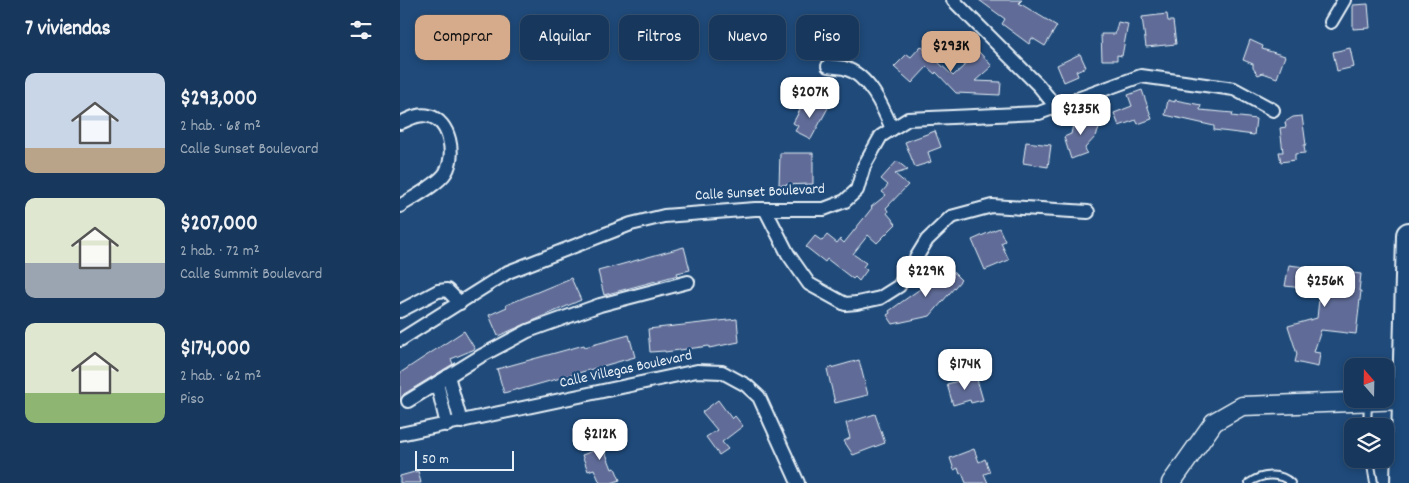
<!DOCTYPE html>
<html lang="es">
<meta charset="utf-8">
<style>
:root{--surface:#17385c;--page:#203f62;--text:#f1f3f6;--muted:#9eacbb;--line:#365272;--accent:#d6ab8b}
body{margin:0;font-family:Dekko,sans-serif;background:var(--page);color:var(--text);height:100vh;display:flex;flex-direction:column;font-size:19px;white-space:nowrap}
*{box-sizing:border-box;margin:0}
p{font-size:16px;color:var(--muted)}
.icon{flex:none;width:28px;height:28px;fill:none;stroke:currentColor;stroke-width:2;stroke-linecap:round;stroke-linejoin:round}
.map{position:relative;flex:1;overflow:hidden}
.side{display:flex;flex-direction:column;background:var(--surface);width:400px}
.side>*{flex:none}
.guide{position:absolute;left:15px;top:15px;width:475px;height:45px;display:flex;gap:10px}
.needle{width:32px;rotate:340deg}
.tools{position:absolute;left:944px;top:358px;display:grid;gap:10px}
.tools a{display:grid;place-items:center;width:50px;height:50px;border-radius:10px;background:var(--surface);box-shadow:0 2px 8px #0003,0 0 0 1px var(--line);font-size:25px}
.scale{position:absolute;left:15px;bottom:12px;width:99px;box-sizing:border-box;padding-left:5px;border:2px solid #e8f1f8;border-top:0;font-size:14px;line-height:18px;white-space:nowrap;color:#e8f1f8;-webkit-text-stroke:4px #1f4a7a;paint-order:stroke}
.price{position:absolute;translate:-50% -42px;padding:0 11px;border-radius:10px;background:#fff;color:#222;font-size:16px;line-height:32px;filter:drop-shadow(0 1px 2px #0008)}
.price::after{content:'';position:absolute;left:50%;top:30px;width:15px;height:11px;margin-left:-8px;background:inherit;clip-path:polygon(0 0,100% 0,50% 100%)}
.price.selected{background:var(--accent);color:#111}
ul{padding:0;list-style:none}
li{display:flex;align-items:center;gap:15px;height:125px;padding:0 25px}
li span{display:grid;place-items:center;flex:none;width:140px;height:100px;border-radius:10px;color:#555}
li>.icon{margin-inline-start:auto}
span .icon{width:60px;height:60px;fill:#fffc;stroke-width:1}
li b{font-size:21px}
h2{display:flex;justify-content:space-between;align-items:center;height:60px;padding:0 25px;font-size:21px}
.tag{padding:0 18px;border-radius:10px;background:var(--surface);box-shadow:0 2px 8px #0003,0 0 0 1px var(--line);font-size:18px;line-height:45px}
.tag.selected{background:var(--accent);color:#111}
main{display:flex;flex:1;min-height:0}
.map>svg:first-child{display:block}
.building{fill:#606c97;stroke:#e8f1f8}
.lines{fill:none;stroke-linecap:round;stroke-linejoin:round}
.lane-casing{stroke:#e8f1f8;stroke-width:10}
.street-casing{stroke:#e8f1f8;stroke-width:16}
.secondary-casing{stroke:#e8f1f8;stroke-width:21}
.highway-casing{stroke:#e8f1f8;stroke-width:28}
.lane{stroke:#1f4a7a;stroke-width:6}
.street{stroke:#1f4a7a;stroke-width:12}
.secondary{stroke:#1f4a7a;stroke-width:18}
.highway{stroke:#1f4a7a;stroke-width:24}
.labels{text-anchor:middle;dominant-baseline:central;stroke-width:4.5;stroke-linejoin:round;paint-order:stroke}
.street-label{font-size:15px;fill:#e8f1f8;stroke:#1f4a7a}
</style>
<main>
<section class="side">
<h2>7 viviendas<svg class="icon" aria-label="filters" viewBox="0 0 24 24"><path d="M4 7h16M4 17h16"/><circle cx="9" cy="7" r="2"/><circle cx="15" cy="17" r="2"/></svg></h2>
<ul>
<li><span style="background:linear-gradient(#c9d6e8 75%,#b9a48a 0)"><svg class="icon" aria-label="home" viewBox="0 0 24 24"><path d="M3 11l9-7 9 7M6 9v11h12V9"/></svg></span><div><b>$293,000</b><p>2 hab. · 68 m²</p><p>Calle Sunset Boulevard</p></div></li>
<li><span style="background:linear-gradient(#dfe7d0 65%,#9aa5b1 0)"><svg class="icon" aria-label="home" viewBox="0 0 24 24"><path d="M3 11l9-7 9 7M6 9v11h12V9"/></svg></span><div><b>$207,000</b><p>2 hab. · 72 m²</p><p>Calle Summit Boulevard</p></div></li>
<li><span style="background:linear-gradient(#dfe7d0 70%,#8fb573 0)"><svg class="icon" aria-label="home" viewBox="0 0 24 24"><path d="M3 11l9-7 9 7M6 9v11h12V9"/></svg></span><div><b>$174,000</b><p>2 hab. · 62 m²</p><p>Piso</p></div></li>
</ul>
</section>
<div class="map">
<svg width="1009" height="483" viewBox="0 0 1009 483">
<rect width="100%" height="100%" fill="#1f4a7a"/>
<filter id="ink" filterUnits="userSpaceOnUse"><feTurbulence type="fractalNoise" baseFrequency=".02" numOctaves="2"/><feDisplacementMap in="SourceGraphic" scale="10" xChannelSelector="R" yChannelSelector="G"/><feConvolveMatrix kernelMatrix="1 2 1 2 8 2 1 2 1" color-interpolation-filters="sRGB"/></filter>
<g filter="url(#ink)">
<g class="building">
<polygon points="579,0 622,0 619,3 657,26 645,46 632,38 629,44 602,24 605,19"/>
<polygon points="968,4 970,28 953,29 953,5"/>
<polygon points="767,14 768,21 773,21 776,44 746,47 742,17"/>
<polygon points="718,22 728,24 722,56 717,55 717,60 702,60 701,34 715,34"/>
<polygon points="850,40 863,46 862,49 885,56 877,78 863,73 858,75 853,68 853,64 843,60"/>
<polygon points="521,46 553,76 579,52 592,66 575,81 601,82 600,95 556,93 536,72 535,74 527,67 512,83 494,67 507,54 511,57"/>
<polygon points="950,48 954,67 937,71 933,52"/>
<polygon points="680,54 686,67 676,71 678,76 664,82 657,65"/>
<polygon points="742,90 752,119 738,124 736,120 719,126 714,113 732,106 728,95"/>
<polygon points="417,100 429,106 411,139 395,131 398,126 393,123 402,106 411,110"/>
<polygon points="768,100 775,102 775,100 801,105 800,110 833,113 832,116 856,119 854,135 814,130 814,126 765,115"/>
<polygon points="681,115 701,124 696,136 685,148 687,153 671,159 664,137 671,134 673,125"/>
<polygon points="902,116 906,145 904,145 905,153 895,154 895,160 881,162 879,152 883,152 880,128 886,127 885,122 893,117"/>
<polygon points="535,131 541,147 528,152 531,162 515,167 505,142"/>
<polygon points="626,142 651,145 648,167 623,163"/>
<polygon points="380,153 413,153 413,184 379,185"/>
<polygon points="497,161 508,170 495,174 508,185 486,208 488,211 487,213 496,224 477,243 468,235 453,254 466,263 463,267 467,270 459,281 455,277 453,279 427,259 425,262 406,247 415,236 422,241 427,235 437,243 440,239 444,243 472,208 471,207 486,195 482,192 488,185 481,179"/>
<polygon points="599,228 605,241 601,243 609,260 585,270 572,240"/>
<polygon points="284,247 290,270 277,273 278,275 204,295 198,271"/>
<polygon points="545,264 561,280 530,316 493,324 487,315 490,313 489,311 527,284 526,283"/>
<polygon points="889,265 961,274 959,291 961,291 956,334 921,330 914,352 920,353 918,367 895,362 897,354 888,326 917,318 920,290 885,286"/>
<polygon points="171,278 181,300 98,336 89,315 107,307 106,305"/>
<polygon points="337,319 339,342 309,348 309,346 265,352 265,351 250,352 248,329"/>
<polygon points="64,331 75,349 51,359 53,364 4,394 0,400 0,373"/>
<polygon points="229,335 235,357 118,390 118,389 104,393 97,369 184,345 185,347"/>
<polygon points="459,360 468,395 435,403 427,369"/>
<polygon points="576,376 583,400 571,403 570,400 553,405 547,384"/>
<polygon points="318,400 332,419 335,416 343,426 322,442 328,449 319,455 306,437 317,430 302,412"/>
<polygon points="475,414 485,443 453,455 444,441 450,438 446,423"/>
<polygon points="198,433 212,469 215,468 220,480 211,483 200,483 194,469 188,471 182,455 193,451 187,437"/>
<polygon points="574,449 579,462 585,459 590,472 584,474 588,483 566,483 562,473 560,474 558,468 554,470 550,458"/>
<polygon points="18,471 21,483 0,483 0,476"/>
</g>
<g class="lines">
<g class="lane-casing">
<g id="lane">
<polyline points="967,426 968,403"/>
<polyline points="970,459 974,483"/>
<path d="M849,483C861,474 880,472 891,483"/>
</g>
</g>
<g class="street-casing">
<g id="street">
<polyline points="553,0 639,86 656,107"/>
<polyline points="931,22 944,0"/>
<path d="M428,66C433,67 439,67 444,68C469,75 483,107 492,129"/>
<path d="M0,123C9,119 19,113 29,116C50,121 56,155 46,172C39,184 12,198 0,206"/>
<polyline points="365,209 388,254 409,284 445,304 457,303 480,298 499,286 527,240 551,217 592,206 688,212"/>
<polyline points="0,311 38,291 47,290 60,303"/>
<polyline points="0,340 108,272 231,224 264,216 355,209 424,209 445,201 457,190 464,166 481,136 508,119 639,113 741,76 834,89 873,110"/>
<polyline points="48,376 61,422"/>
<polyline points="37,383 47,425"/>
<polyline points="8,401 81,356 128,331 200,305 288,282"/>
<polyline points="0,434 297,371 322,372 346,385 359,397 398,483"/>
</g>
</g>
<g class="secondary-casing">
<polyline id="secondary" points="771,483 814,422 842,406 1005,400"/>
</g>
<g class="highway-casing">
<polyline id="highway" points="1003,483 1009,235"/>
</g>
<use href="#lane" class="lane"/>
<use href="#street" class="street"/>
<use href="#secondary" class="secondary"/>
<use href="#highway" class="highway"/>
</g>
</g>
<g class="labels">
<g class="street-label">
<text transform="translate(360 193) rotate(-3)">Calle Sunset Boulevard</text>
<text transform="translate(226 370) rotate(-12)">Calle Villegas Boulevard</text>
</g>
</g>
</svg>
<div class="tools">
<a><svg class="needle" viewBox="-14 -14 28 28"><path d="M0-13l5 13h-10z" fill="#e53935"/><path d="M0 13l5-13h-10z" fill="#9eacbb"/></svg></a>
<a><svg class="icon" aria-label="layers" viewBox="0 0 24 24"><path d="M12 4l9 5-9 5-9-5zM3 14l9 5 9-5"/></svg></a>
</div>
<div class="scale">50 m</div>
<b class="price selected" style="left:551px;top:73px">$293K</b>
<b class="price" style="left:410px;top:119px">$207K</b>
<b class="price" style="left:681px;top:136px">$235K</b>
<b class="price" style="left:526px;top:298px">$229K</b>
<b class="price" style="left:925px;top:308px">$256K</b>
<b class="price" style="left:565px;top:391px">$174K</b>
<b class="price" style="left:200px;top:461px">$212K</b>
<div class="guide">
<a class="tag selected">Comprar</a>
<a class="tag">Alquilar</a>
<a class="tag">Filtros</a>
<a class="tag">Nuevo</a>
<a class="tag">Piso</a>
</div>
</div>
</main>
